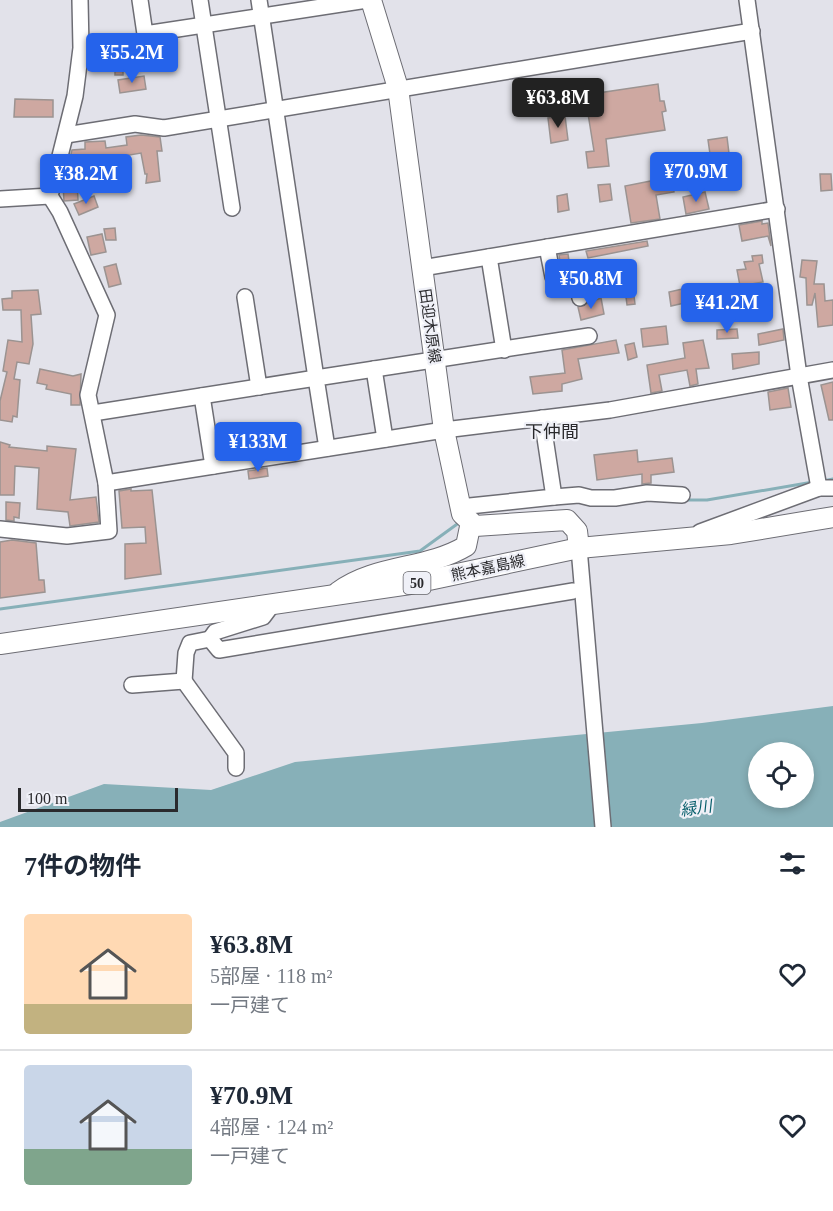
<!DOCTYPE html>
<html lang="ja">
<meta charset="utf-8">
<style>
:root{--surface:#fff;--page:#f6f6f7;--text:#1f2937;--muted:#747a83;--line:#e0e1e3;--accent:#2563eb}
body{margin:0;font-family:"Times New Roman","Noto Sans JP",serif;background:var(--page);color:var(--text);height:100vh;display:flex;flex-direction:column;font-size:22px;white-space:nowrap}
*{box-sizing:border-box;margin:0}
p{font-size:20px;color:var(--muted)}
.icon{flex:none;width:33px;height:33px;fill:none;stroke:currentColor;stroke-width:2;stroke-linecap:round;stroke-linejoin:round}
.map{position:relative;height:827px;overflow:hidden}
.drawer{display:flex;flex-direction:column;background:var(--surface);flex:1}
.drawer>*{flex:none}
.tools{position:absolute;left:748px;top:742px;display:grid;gap:12px}
.tools a{display:grid;place-items:center;width:66px;height:66px;border-radius:50%;background:var(--surface);box-shadow:0 3px 9px #0003;font-size:30px}
.scale{position:absolute;left:18px;bottom:15px;width:160px;box-sizing:border-box;padding-left:6px;border:3px solid #2a2a2d;border-top:0;font-size:16px;line-height:21px;white-space:nowrap;color:#2a2a2d;-webkit-text-stroke:4px #eff0f7;paint-order:stroke}
.price{position:absolute;translate:-50% -51px;padding:0 14px;border-radius:6px;background:var(--accent);color:#fff;font-size:20px;line-height:39px;filter:drop-shadow(0 2px 3px #0008)}
.price::after{content:'';position:absolute;left:50%;top:36px;width:18px;height:14px;margin-left:-9px;background:inherit;clip-path:polygon(0 0,100% 0,50% 100%)}
.price.active{background:#222;color:#fff}
ul{padding:0;list-style:none}
li{display:flex;align-items:center;gap:18px;height:150px;padding:0 24px}
li+li{border-top:2px solid var(--line)}
li span{display:grid;place-items:center;flex:none;width:168px;height:120px;border-radius:6px;color:#555}
li>.icon{margin-inline-start:auto}
span .icon{width:72px;height:72px;fill:#fffc;stroke-width:1}
li b{font-size:26px}
h2{display:flex;justify-content:space-between;align-items:center;height:72px;padding:0 24px;font-size:26px}
.map>svg:first-child{display:block}
.water{fill:#87b0b8;fill-rule:evenodd}
.lines{fill:none;stroke-linecap:round;stroke-linejoin:round}
.stream{stroke:#87b0b8;stroke-width:3}
.building{fill:#cea8a1;stroke:#9b9391;stroke-width:1.5}
.minor-casing{stroke:#6d6d74;stroke-width:18}
.major-casing{stroke:#6d6d74;stroke-width:22}
.minor{stroke:#fff;stroke-width:15}
.major{stroke:#fff;stroke-width:20}
.labels{text-anchor:middle;dominant-baseline:central;stroke-width:4.5;stroke-linejoin:round;paint-order:stroke}
.shield{fill:#eff0f7;stroke:#65656a;stroke-width:1.5}
.shield-label{font-size:14px;font-weight:bold;fill:#2a2a2d}
.street-label{font-size:15px;fill:#2a2a2d;stroke:#eff0f7}
.water-label{font-size:16px;font-style:italic;fill:#065e6b;stroke:#eff0f7}
.quarter-label{font-size:18px;fill:#2a2a2d;stroke:#eff0f7}
</style>
<div class="map">
<svg width="833" height="827" viewBox="0 0 833 827">
<rect width="100%" height="100%" fill="#e2e2ea"/>
<path class="water" d="M833,706V827H0V822L104,784L211,790L295,762L702,723ZM759,753H804V798H759Z"/>
<g class="lines">
<g class="stream">
<polyline points="823,481 833,479"/>
<polyline points="684,500 707,500 813,482"/>
<polyline points="0,609 420,551 460,522"/>
</g>
</g>
<g class="building">
<polygon points="136,36 140,53 123,55 123,75 115,75 115,61 91,61 91,45 116,45 115,39"/>
<polygon points="144,76 146,89 120,93 118,80"/>
<polygon points="658,84 660,101 664,101 666,111 662,112 665,130 606,139 609,166 588,168 586,152 594,151 585,95"/>
<polygon points="15,99 53,100 53,117 14,117"/>
<polygon points="565,116 568,140 551,143 548,118"/>
<polygon points="141,135 160,137 162,151 157,151 160,181 146,183 147,174 145,174 141,153 111,158 113,177 77,181 78,200 64,201 63,185 72,150 85,149 85,142 105,141 106,148 127,145 126,137"/>
<polygon points="727,137 733,186 708,189 705,169 712,168 708,140"/>
<polygon points="820,174 831,174 832,190 821,191"/>
<polygon points="671,177 674,192 656,195 660,219 631,223 625,186"/>
<polygon points="610,184 612,200 600,202 598,185"/>
<polygon points="705,192 709,209 686,214 683,197"/>
<polygon points="567,194 569,210 558,212 557,196"/>
<polygon points="94,196 98,207 79,215 74,204"/>
<polygon points="762,221 762,224 768,223 771,246 768,236 742,241 739,225"/>
<polygon points="115,228 116,240 106,240 104,229"/>
<polygon points="102,234 106,252 91,255 87,237"/>
<polygon points="647,241 648,246 588,258 586,251"/>
<polygon points="568,254 569,261 560,262 559,255"/>
<polygon points="762,255 763,263 759,264 763,282 740,286 737,270 746,269 744,262 753,261 752,256"/>
<polygon points="802,260 817,261 814,284 824,284 825,301 833,300 833,325 818,327 815,293 812,305 807,305 806,278 800,277"/>
<polygon points="116,264 121,284 109,287 104,267"/>
<polygon points="618,271 622,294 603,296 600,272"/>
<polygon points="687,288 689,302 671,306 669,292"/>
<polygon points="38,290 41,314 31,315 33,344 29,364 17,362 14,379 20,380 17,417 13,416 12,422 0,420 0,401 7,372 3,371 8,340 22,342 21,310 3,310 2,299 12,298 12,291"/>
<polygon points="634,296 635,304 627,305 626,297"/>
<polygon points="601,298 604,314 581,320 578,307"/>
<polygon points="666,326 668,344 643,347 641,329"/>
<polygon points="737,329 738,338 717,339 717,330"/>
<polygon points="783,329 784,340 759,345 758,334"/>
<polygon points="616,340 619,353 578,359 582,379 562,384 562,391 533,394 530,377 565,373 562,350"/>
<polygon points="703,340 709,368 696,369 698,384 690,386 687,370 659,375 662,391 651,393 647,365 685,358 683,343"/>
<polygon points="634,343 637,357 628,360 625,345"/>
<polygon points="759,352 759,364 733,369 732,354"/>
<polygon points="40,369 73,376 81,374 80,405 71,405 71,394 46,389 47,385 37,383"/>
<polygon points="833,382 833,420 829,420 821,385"/>
<polygon points="788,388 791,407 770,410 768,392"/>
<polygon points="0,442 10,445 9,447 47,451 47,446 76,449 70,500 96,497 99,522 70,526 68,512 37,509 39,468 15,466 14,495 0,495"/>
<polygon points="637,450 638,462 672,458 674,472 651,475 651,483 642,484 642,474 597,480 594,455"/>
<polygon points="267,468 268,476 249,479 248,471"/>
<polygon points="131,489 131,491 152,490 161,574 125,579 125,544 146,543 145,527 122,528 119,491"/>
<polygon points="6,502 20,503 19,518 14,517 14,521 6,520"/>
<polygon points="12,540 36,543 39,580 44,580 45,592 0,598 0,542"/>
</g>
<g class="lines">
<g class="minor-casing">
<g id="minor">
<polyline points="140,0 145,34 367,0"/>
<polyline points="200,0 232,208"/>
<polyline points="747,0 799,376 819,488"/>
<polyline points="66,135 135,124 164,128 752,31"/>
<polyline points="0,199 50,196"/>
<polyline points="547,247 553,277 575,274 580,298"/>
<polyline points="489,257 504,350"/>
<polyline points="422,268 777,209"/>
<polyline points="245,297 259,387"/>
<polyline points="374,369 385,439"/>
<polyline points="202,396 213,466"/>
<polyline points="93,413 316,378 259,0"/>
<polyline points="327,448 316,378 589,336"/>
<polyline points="106,483 444,430 610,410 833,370"/>
<polyline points="554,497 579,495 591,498 615,498 647,493 682,495"/>
<polyline points="460,507 554,497 542,418"/>
<polyline points="0,529 67,536 109,531 106,483 88,395 107,315 60,212 50,196 75,96 81,48 80,0"/>
<polyline points="700,532 819,488 833,488"/>
<polyline points="579,548 603,827"/>
<polyline points="272,605 263,617 215,632 210,639 219,650 573,591"/>
<polyline points="184,681 236,753 236,768"/>
<polyline points="132,685 184,681 186,653 190,643 210,639"/>
</g>
</g>
<g class="major-casing">
<g id="major">
<polyline points="371,0 398,88 444,430 462,514 475,526 567,520 577,531 579,548"/>
<path d="M338,592C376,564 426,570 466,546L471,522"/>
<polyline points="0,644 410,584 579,548 731,534 833,517"/>
</g>
</g>
<use href="#minor" class="minor"/>
<use href="#major" class="major"/>
</g>
<g class="labels">
<rect class="shield" x="403.5" y="572" width="27" height="22" rx="4.5"/>
<g class="shield-label">
<text x="417" y="583">50</text>
</g>
<g class="street-label">
<text transform="translate(430 326) rotate(82)">田迎木原線</text>
<text transform="translate(488 568) rotate(-12)">熊本嘉島線</text>
</g>
<g class="water-label">
<text transform="translate(696 808) rotate(-8)">緑川</text>
</g>
<g class="quarter-label">
<text x="552" y="432">下仲間</text>
</g>
</g>
</svg>
<div class="tools">
<a><svg class="icon" aria-label="locate" viewBox="0 0 24 24"><circle cx="12" cy="12" r="6"/><path d="M12 2v4M12 18v4M2 12h4M18 12h4"/></svg></a>
</div>
<div class="scale">100 m</div>
<b class="price" style="left:132px;top:84px">¥55.2M</b>
<b class="price active" style="left:558px;top:129px">¥63.8M</b>
<b class="price" style="left:696px;top:203px">¥70.9M</b>
<b class="price" style="left:86px;top:205px">¥38.2M</b>
<b class="price" style="left:591px;top:310px">¥50.8M</b>
<b class="price" style="left:727px;top:334px">¥41.2M</b>
<b class="price" style="left:258px;top:473px">¥133M</b>
</div>
<section class="drawer">
<h2>7件の物件<svg class="icon" aria-label="filters" viewBox="0 0 24 24"><path d="M4 7h16M4 17h16"/><circle cx="9" cy="7" r="2"/><circle cx="15" cy="17" r="2"/></svg></h2>
<ul>
<li><span style="background:linear-gradient(#ffd9b3 75%,#c2b280 0)"><svg class="icon" aria-label="home" viewBox="0 0 24 24"><path d="M3 11l9-7 9 7M6 9v11h12V9"/></svg></span><div><b>¥63.8M</b><p>5部屋 · 118 m²</p><p>一戸建て</p></div><svg class="icon" aria-label="heart" viewBox="0 0 24 24"><path d="M12 20l-8-8c-3-5 5-10 8-4 3-6 11-1 8 4z"/></svg></li>
<li><span style="background:linear-gradient(#c9d6e8 70%,#7fa58c 0)"><svg class="icon" aria-label="home" viewBox="0 0 24 24"><path d="M3 11l9-7 9 7M6 9v11h12V9"/></svg></span><div><b>¥70.9M</b><p>4部屋 · 124 m²</p><p>一戸建て</p></div><svg class="icon" aria-label="heart" viewBox="0 0 24 24"><path d="M12 20l-8-8c-3-5 5-10 8-4 3-6 11-1 8 4z"/></svg></li>
</ul>
</section>
